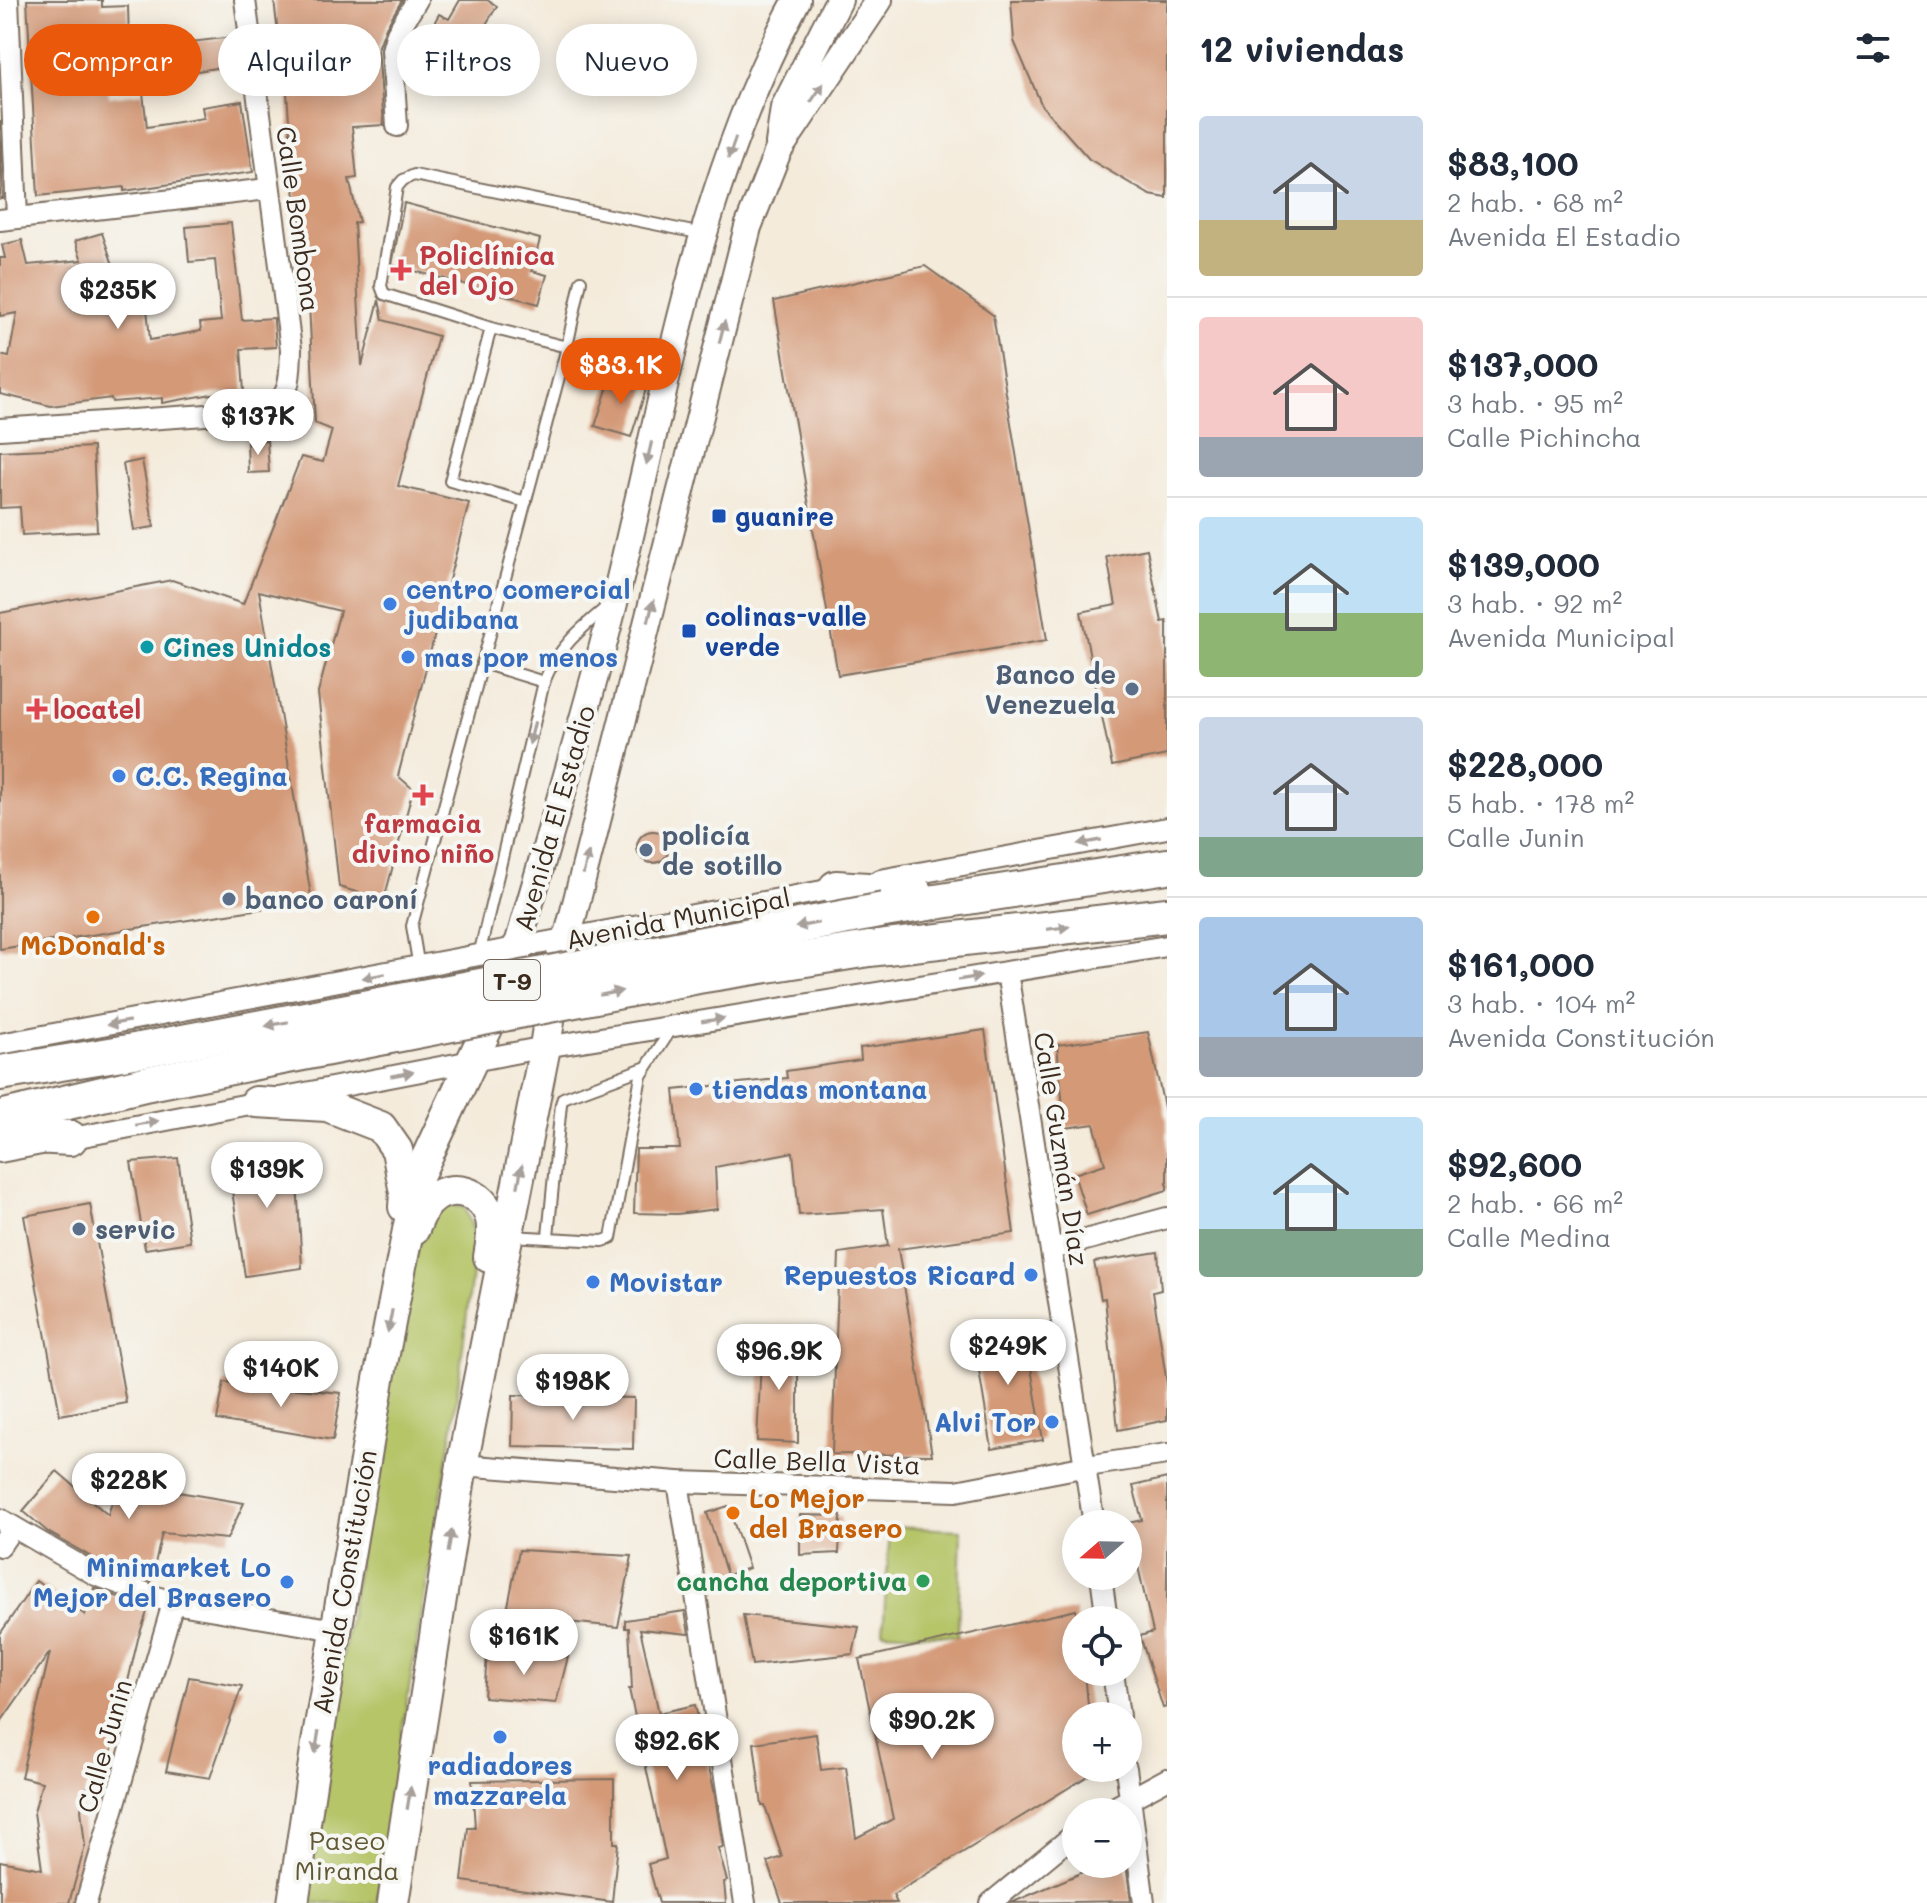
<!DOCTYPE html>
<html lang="es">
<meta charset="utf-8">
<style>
:root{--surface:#fff;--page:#f6f6f7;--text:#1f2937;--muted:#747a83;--line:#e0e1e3;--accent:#ea580c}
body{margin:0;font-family:Mali,sans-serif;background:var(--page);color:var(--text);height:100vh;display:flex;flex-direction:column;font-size:30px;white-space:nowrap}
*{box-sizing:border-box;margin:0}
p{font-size:26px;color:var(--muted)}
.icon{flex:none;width:44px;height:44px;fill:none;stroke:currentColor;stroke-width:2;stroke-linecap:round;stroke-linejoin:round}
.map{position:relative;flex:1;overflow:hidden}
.panel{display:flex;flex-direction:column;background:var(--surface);width:760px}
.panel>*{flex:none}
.hud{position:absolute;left:24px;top:24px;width:760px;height:72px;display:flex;gap:16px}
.needle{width:52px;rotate:250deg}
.fabs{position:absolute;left:1062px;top:1510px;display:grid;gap:16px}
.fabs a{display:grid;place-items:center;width:80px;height:80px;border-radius:50%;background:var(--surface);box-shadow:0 4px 20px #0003;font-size:40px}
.price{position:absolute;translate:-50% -68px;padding:0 18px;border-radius:28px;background:#fff;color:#222;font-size:26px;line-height:52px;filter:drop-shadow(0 2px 4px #0008)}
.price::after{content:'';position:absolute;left:50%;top:48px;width:24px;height:18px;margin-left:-12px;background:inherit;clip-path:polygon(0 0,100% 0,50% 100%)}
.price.on{background:var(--accent);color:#fff}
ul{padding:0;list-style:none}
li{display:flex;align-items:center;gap:24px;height:200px;padding:0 32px}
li+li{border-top:2px solid var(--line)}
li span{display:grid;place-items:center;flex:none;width:224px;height:160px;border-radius:8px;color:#555}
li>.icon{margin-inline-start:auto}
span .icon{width:96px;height:96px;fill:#fffc;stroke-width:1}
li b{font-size:34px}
h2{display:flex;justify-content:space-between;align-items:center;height:96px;padding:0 32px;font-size:34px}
.tag{padding:0 28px;border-radius:36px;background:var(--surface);box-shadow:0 4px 20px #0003;font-size:28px;line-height:72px}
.tag.on{background:var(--accent);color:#fff}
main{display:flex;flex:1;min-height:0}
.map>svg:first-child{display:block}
.green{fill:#b5c568;stroke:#787843;stroke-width:2}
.building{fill:#d49a78}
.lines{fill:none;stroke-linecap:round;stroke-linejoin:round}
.service-casing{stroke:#7c6e60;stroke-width:14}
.minor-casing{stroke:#7c6e60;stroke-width:24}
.tertiary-casing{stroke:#7c6e60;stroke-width:30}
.secondary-casing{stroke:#7c6e60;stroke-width:34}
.trunk-casing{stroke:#7c6e60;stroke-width:38}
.service{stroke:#fff;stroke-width:10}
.minor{stroke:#fff;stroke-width:20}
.tertiary{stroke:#fff;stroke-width:26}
.secondary{stroke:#fff;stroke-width:30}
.trunk{stroke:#fff;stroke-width:34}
.trunk-bridge-casing{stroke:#7c6e60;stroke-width:38;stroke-linecap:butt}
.trunk-bridge{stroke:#fff;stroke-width:34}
.oneway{fill:#a79f9a}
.health-dot{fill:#e0444e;stroke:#f6f6f2;stroke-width:3}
.transit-dot{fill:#1a4fb4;stroke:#f6f6f2;stroke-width:3}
.shop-dot{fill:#3f7fe0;stroke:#f6f6f2;stroke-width:3}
.culture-dot{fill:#0f9aa8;stroke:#f6f6f2;stroke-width:3}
.service-dot{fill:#5c6f8a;stroke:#f6f6f2;stroke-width:3}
.food-dot{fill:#e8710a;stroke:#f6f6f2;stroke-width:3}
.leisure-dot{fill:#2e9e5b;stroke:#f6f6f2;stroke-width:3}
.labels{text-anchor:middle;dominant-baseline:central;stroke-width:8;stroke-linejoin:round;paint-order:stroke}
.shield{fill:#f6f6f2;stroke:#73675e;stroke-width:2}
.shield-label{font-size:24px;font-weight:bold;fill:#3b2a1e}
.street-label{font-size:26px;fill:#3b2a1e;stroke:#f6f6f2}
.health-label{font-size:26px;font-weight:bold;fill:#be3a42;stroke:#f6f6f2;text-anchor:start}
.transit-label{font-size:26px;font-weight:bold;fill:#164399;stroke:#f6f6f2;text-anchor:start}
.shop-label{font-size:26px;font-weight:bold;fill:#366cbe;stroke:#f6f6f2;text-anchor:start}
.culture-label{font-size:26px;font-weight:bold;fill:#0d838f;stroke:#f6f6f2;text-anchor:start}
.service-label{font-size:26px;font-weight:bold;fill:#4e5e75;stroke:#f6f6f2;text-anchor:start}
.food-label{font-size:26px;font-weight:bold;fill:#c56008;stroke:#f6f6f2}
.leisure-label{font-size:26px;font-weight:bold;fill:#27864d;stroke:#f6f6f2;text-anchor:end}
.park-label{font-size:26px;fill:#605834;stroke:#f6f6f2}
</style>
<main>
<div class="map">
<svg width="1167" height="1903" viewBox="0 0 1167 1903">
<rect width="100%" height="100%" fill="#f6f6f2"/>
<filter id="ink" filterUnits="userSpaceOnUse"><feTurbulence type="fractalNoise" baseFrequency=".0125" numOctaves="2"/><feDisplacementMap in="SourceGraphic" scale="16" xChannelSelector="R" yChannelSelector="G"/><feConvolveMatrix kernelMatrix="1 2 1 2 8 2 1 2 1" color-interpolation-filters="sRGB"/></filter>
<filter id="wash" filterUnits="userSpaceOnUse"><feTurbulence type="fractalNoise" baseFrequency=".006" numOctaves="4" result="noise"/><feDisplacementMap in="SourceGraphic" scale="32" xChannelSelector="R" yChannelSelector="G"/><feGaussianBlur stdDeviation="1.8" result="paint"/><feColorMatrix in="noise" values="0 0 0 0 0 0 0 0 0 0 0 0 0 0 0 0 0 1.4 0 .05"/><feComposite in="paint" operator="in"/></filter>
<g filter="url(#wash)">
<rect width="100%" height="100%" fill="#f4ebdb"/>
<g class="green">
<polygon points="443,1203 465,1208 476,1238 470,1290 453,1426 403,1725 377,1903 303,1903 390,1368 424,1220"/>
<polygon points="890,1527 961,1530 958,1636 883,1632"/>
</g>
<g id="blocks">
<g class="building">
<polygon points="27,0 102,0 102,7 128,6 129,40 101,42 109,97 143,93 147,127 204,118 202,107 242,101 253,172 124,191 124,187 38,196"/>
<polygon points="274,0 402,0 386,27 378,49 384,125 352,127 357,178 349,179 359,222 354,223 362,366 379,300 383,320 438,336 398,486 469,503 398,776 413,789 384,900 339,887 318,693 340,611 259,591 312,901 0,949 0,613 172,580 243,604 301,457 323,462 332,430 315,423 306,244 295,199 285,67 282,68"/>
<polygon points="460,0 487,0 497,6 482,31 496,38 466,91 430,70 426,77 406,65 405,51 414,31 426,38 439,14 449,19"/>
<polygon points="1011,0 1167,0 1167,198 1150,195 1089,159 1042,106 1014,41"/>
<polygon points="233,37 235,65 160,77 155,46"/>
<polygon points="0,121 3,199 0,199"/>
<polygon points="404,203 540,239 532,271 547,275 539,304 392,265"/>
<polygon points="231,223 242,320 274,318 274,322 276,347 241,349 244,392 212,394 162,403 162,398 112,402 111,398 51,406 0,394 0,355 9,357 17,313 0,316 0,258 5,258 2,245 22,240 28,265 82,260 75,241 102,233 126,303 147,308 150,340 201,331 200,323 221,321 215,260 189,262 186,227"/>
<polygon points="925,266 993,315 1047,640 838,675 774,301"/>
<polygon points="612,374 647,386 631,437 595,426"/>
<polygon points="267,440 269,472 248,473 247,441"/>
<polygon points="93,447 97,531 22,535 20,507 0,508 0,451"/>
<polygon points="142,460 154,527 134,530 123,464"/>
<polygon points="1147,549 1162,622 1167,621 1167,755 1112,766 1081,612 1116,605 1107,557"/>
<circle cx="653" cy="847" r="16"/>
<polygon points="985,1030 1014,1233 898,1249 932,1455 832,1454 839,1253 888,1246 883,1209 799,1215 793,1152 715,1167 717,1209 677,1214 634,1213 636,1149 680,1149 674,1090 787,1078 786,1071 861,1060 860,1048"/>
<polygon points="1148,1032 1167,1121 1167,1190 1087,1215 1074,1174 1105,1164 1094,1124 1065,1128 1057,1045"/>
<polygon points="295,1147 302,1268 245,1276 227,1158"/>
<polygon points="178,1158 190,1242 145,1249 131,1162"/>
<polygon points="90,1204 126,1403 60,1415 24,1216"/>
<polygon points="1158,1252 1161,1290 1153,1292 1167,1384 1167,1420 1118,1430 1105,1298 1101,1299 1094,1262"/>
<polygon points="1024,1326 1043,1440 992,1449 973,1334"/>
<polygon points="798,1338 798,1443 757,1441 762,1340"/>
<polygon points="224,1382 341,1393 333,1440 217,1420"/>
<polygon points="513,1395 634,1398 633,1449 512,1446"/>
<polygon points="57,1471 108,1515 118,1482 244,1503 227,1539 162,1533 151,1581 102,1563 48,1532 23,1511"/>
<polygon points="1167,1478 1167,1707 1163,1708 1140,1636 1153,1632 1128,1523 1142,1520 1133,1486"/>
<polygon points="728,1506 749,1568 727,1575 707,1513"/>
<polygon points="800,1515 841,1516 839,1553 800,1555"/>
<polygon points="519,1550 632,1556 618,1627 506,1616"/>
<polygon points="36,1581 85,1615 94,1588 145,1607 144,1610 147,1612 138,1639 102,1791 86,1788 81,1809 85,1846 69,1903 0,1903 0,1861 42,1869 34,1812 42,1782 21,1777 50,1652 0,1723 0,1634"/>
<polygon points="1076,1610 1076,1672 1085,1672 1089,1716 1076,1716 1076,1768 1101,1768 893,1895 897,1903 782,1903 768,1862 782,1857 765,1806 762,1806 754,1743 816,1734 821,1770 846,1767 856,1838 893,1819 859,1659"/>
<polygon points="685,1611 689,1634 640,1629 659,1713 695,1705 714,1790 723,1847 718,1848 727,1881 724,1882 726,1903 659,1903 648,1864 666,1859 629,1689 632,1689 629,1628 625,1628 625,1620"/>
<polygon points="743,1615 859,1627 853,1654 752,1665"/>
<polygon points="487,1654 568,1657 556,1703 484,1697"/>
<polygon points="189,1677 242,1686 210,1778 166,1771"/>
<polygon points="614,1779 614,1843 618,1843 612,1902 462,1881 468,1828 475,1828 472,1781"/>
<polygon points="1102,1864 1126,1864 1131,1901 1011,1903"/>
</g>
</g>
</g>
<g filter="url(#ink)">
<use href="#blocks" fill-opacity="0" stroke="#7c6e60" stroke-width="2"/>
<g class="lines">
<g class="service-casing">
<g id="service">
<polyline points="491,328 450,481 526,502"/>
<polyline points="567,347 491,328 384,294 381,286 397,187 403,180 414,175 703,234"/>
<polyline points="482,663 544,682"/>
<path d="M479,955L544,682C557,649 580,629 607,607"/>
<polyline points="419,968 412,926 567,347 581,281"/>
<polyline points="510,1236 603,1241 611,1238 641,1076 672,1028"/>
<polyline points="548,1236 561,1104 563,1098 644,1068"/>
</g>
</g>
<g class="minor-casing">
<g id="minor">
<polyline points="8,0 17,218"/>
<polyline points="397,126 392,50 397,33 417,0"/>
<polyline points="0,220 268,189"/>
<path d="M0,429L266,411C292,399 290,375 291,349L245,0"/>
<polyline points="880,880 1167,828"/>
<polyline points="1007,972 1094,1524"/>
<polyline points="0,1044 844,887"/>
<polyline points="0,1152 545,1047 1167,946"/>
<polyline points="1052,1249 1167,1218"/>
<polyline points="462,1465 678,1482 956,1491 1087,1466 1167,1454"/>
<polyline points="678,1482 745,1903"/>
<polyline points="0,1519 96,1575 173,1603 336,1630"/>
<polyline points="0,1546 13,1527"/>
<polyline points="1101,1576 1107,1620"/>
<polyline points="1113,1672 1119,1716"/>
<polyline points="1126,1768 1144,1903"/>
<polyline points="1106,1812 1167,1779"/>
<polyline points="86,1903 173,1603"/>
<polyline points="991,1903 1076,1833"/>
</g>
</g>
<g class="tertiary-casing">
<g id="tertiary">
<polyline points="779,143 784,108 839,0"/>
<polyline points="567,939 748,227 778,151 879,0"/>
<path d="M517,948C550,832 586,716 615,599C665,398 697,184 797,0"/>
</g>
</g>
<g class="secondary-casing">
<g id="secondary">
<polyline points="256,1102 327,1106 381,1127 397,1150 405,1193 404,1207"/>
<path d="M414,1229C418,1220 422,1208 430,1201C450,1182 484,1191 491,1219C494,1231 491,1245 489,1257"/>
<polyline points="293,1903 317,1743 379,1379 419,1174 503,994 517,948"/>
<polyline points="393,1903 462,1465 545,1047 555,982 567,939"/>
</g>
</g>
<g class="trunk-casing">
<g id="trunk">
<polyline points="836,888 915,893"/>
<polyline points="884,910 1167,866"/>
<polyline points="869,949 1167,915"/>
<polyline points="0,1073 140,1050"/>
<polyline points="0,1118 149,1083"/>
<polyline points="0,1134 70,1138"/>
</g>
</g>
<use href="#service" class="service"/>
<use href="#minor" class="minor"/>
<use href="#tertiary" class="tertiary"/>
<use href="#secondary" class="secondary"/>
<use href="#trunk" class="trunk"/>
<g class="trunk-bridge-casing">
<g id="trunk-bridge">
<polyline points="140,1050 884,910"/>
<polyline points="149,1083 698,976 869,949"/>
</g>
</g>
<use href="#trunk-bridge" class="trunk-bridge"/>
</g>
<defs><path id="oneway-solid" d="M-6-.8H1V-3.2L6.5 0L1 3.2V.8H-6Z" transform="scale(2)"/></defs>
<g class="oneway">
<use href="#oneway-solid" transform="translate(817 93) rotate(-56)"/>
<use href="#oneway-solid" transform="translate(732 148) rotate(109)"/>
<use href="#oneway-solid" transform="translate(722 332) rotate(-76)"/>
<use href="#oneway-solid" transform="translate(649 453) rotate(103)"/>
<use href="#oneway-solid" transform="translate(651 611) rotate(-76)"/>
<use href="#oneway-solid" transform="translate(532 733) rotate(103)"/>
<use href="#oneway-solid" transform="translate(1090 842) rotate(170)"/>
<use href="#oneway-solid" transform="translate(586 863) rotate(-76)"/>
<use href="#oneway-solid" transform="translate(807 925) rotate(169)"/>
<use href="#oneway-solid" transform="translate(1058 928) rotate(-7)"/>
<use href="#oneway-solid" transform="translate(374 976) rotate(170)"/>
<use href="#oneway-solid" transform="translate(970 978) rotate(-9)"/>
<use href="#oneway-solid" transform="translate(611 993) rotate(-11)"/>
<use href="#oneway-solid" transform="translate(713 1020) rotate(-9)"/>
<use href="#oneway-solid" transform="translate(118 1023) rotate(170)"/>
<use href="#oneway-solid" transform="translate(277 1024) rotate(169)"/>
<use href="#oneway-solid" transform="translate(402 1074) rotate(-11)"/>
<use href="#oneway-solid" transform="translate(147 1123) rotate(-11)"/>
<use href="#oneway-solid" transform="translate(520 1176) rotate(-79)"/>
<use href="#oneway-solid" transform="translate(390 1321) rotate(101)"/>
<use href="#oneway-solid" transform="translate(450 1541) rotate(-81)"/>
<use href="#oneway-solid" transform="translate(317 1742) rotate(99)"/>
<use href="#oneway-solid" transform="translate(409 1798) rotate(-81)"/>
</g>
</g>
<g class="health-dot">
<path d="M397 258h8v8h8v8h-8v8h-8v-8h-8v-8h8z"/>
<path d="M33 697h8v8h8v8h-8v8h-8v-8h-8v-8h8z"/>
<path d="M419 783h8v8h8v8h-8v8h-8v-8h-8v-8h8z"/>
</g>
<g class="transit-dot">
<rect x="711" y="508" width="16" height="16" rx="4"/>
<rect x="681" y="623" width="16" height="16" rx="4"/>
</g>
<g class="shop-dot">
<circle cx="390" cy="604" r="8"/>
<circle cx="408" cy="657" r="8"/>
<circle cx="119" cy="776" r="8"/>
<circle cx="696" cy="1089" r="8"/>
<circle cx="1031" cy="1275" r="8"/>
<circle cx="593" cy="1282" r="8"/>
<circle cx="1052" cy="1422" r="8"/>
<circle cx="287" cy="1582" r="8"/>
<circle cx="500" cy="1737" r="8"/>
</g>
<circle class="culture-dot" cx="147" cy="647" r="8"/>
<g class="service-dot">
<circle cx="1132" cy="689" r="8"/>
<circle cx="646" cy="850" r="8"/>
<circle cx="229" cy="899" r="8"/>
<circle cx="79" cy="1229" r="8"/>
</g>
<g class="food-dot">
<circle cx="93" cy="917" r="8"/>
<circle cx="733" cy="1513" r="8"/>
</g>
<circle class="leisure-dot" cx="923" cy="1581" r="8"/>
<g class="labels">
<rect class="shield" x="484" y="960" width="56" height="40" rx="6"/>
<g class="shield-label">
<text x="512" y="980">T-9</text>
</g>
<g class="street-label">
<text transform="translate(299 219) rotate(82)">Calle Bombona</text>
<text transform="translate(554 818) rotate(-74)">Avenida El Estadio</text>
<text transform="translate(678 918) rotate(-11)">Avenida Municipal</text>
<text transform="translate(1062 1149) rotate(81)">Calle Guzmán Díaz</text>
<text transform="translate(817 1461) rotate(2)">Calle Bella Vista</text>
<text transform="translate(344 1582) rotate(-80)">Avenida Constitución</text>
<text transform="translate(104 1746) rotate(-74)">Calle Junin</text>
</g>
<g class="health-label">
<text x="419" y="255">Policlínica<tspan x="419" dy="30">del Ojo</tspan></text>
<text x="53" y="709">locatel</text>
<text x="423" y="823" text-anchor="middle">farmacia<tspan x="423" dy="30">divino niño</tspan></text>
</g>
<g class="transit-label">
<text x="735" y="516">guanire</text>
<text x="705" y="616">colinas-valle<tspan x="705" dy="30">verde</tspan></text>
</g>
<g class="shop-label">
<text x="406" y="589">centro comercial<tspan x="406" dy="30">judibana</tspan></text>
<text x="424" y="657">mas por menos</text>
<text x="135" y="776">C.C. Regina</text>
<text x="712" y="1089">tiendas montana</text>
<text x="1015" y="1275" text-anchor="end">Repuestos Ricard</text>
<text x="609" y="1282">Movistar</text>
<text x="1036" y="1422" text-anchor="end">Alvi Tor</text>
<text x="271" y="1567" text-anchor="end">Minimarket Lo<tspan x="271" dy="30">Mejor del Brasero</tspan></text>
<text x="500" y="1765" text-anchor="middle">radiadores<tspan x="500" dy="30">mazzarela</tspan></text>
</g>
<g class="culture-label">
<text x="163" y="647">Cines Unidos</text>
</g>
<g class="service-label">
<text x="1116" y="674" text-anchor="end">Banco de<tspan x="1116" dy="30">Venezuela</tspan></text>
<text x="662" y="835">policía<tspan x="662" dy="30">de sotillo</tspan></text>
<text x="245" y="899">banco caroní</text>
<text x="95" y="1229">servic</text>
</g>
<g class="food-label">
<text x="93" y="945">McDonald's</text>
<text x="749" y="1498" text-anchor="start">Lo Mejor<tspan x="749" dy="30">del Brasero</tspan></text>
</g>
<g class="leisure-label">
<text x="907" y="1581">cancha deportiva</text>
</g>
<g class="park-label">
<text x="347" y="1840">Paseo<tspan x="347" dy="30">Miranda</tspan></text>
</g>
</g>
</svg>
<div class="fabs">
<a><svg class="needle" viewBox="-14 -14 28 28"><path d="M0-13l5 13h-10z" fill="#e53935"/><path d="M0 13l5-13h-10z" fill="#747a83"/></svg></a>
<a><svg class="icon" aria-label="locate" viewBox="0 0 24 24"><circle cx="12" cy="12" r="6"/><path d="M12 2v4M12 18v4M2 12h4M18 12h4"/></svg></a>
<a>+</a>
<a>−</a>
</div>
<b class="price" style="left:118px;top:331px">$235K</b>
<b class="price on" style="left:621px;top:406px">$83.1K</b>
<b class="price" style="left:258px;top:457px">$137K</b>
<b class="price" style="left:267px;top:1210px">$139K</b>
<b class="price" style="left:1008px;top:1387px">$249K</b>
<b class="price" style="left:779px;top:1392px">$96.9K</b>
<b class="price" style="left:281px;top:1409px">$140K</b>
<b class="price" style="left:573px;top:1422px">$198K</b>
<b class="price" style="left:129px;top:1521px">$228K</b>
<b class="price" style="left:524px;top:1677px">$161K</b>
<b class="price" style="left:932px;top:1761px">$90.2K</b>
<b class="price" style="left:677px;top:1782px">$92.6K</b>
<div class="hud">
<a class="tag on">Comprar</a>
<a class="tag">Alquilar</a>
<a class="tag">Filtros</a>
<a class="tag">Nuevo</a>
</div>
</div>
<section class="panel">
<h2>12 viviendas<svg class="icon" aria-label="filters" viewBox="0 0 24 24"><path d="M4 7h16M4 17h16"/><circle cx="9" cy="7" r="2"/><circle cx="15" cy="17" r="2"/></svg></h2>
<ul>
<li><span style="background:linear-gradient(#c9d6e8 65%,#c2b280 0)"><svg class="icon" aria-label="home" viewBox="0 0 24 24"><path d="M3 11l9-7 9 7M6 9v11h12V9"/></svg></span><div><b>$83,100</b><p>2 hab. · 68 m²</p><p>Avenida El Estadio</p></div></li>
<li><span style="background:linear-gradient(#f6c9c9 75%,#9aa5b1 0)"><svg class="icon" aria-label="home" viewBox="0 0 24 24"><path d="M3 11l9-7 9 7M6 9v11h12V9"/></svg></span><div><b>$137,000</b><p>3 hab. · 95 m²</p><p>Calle Pichincha</p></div></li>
<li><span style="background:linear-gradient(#bfe0f5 60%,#8fb573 0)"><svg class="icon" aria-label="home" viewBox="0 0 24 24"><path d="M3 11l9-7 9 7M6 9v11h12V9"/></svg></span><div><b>$139,000</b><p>3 hab. · 92 m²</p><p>Avenida Municipal</p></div></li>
<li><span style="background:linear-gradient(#c9d6e8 75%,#7fa58c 0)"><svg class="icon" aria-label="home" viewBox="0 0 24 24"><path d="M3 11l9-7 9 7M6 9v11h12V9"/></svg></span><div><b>$228,000</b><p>5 hab. · 178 m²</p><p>Calle Junin</p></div></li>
<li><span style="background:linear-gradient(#a9c7e8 75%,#9aa5b1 0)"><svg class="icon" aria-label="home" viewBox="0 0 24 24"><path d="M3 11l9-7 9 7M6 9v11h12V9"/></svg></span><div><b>$161,000</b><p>3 hab. · 104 m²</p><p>Avenida Constitución</p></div></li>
<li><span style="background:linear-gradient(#bfe0f5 70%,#7fa58c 0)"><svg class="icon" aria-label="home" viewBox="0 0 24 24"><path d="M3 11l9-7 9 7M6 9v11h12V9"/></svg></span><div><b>$92,600</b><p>2 hab. · 66 m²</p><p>Calle Medina</p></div></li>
</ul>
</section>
</main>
